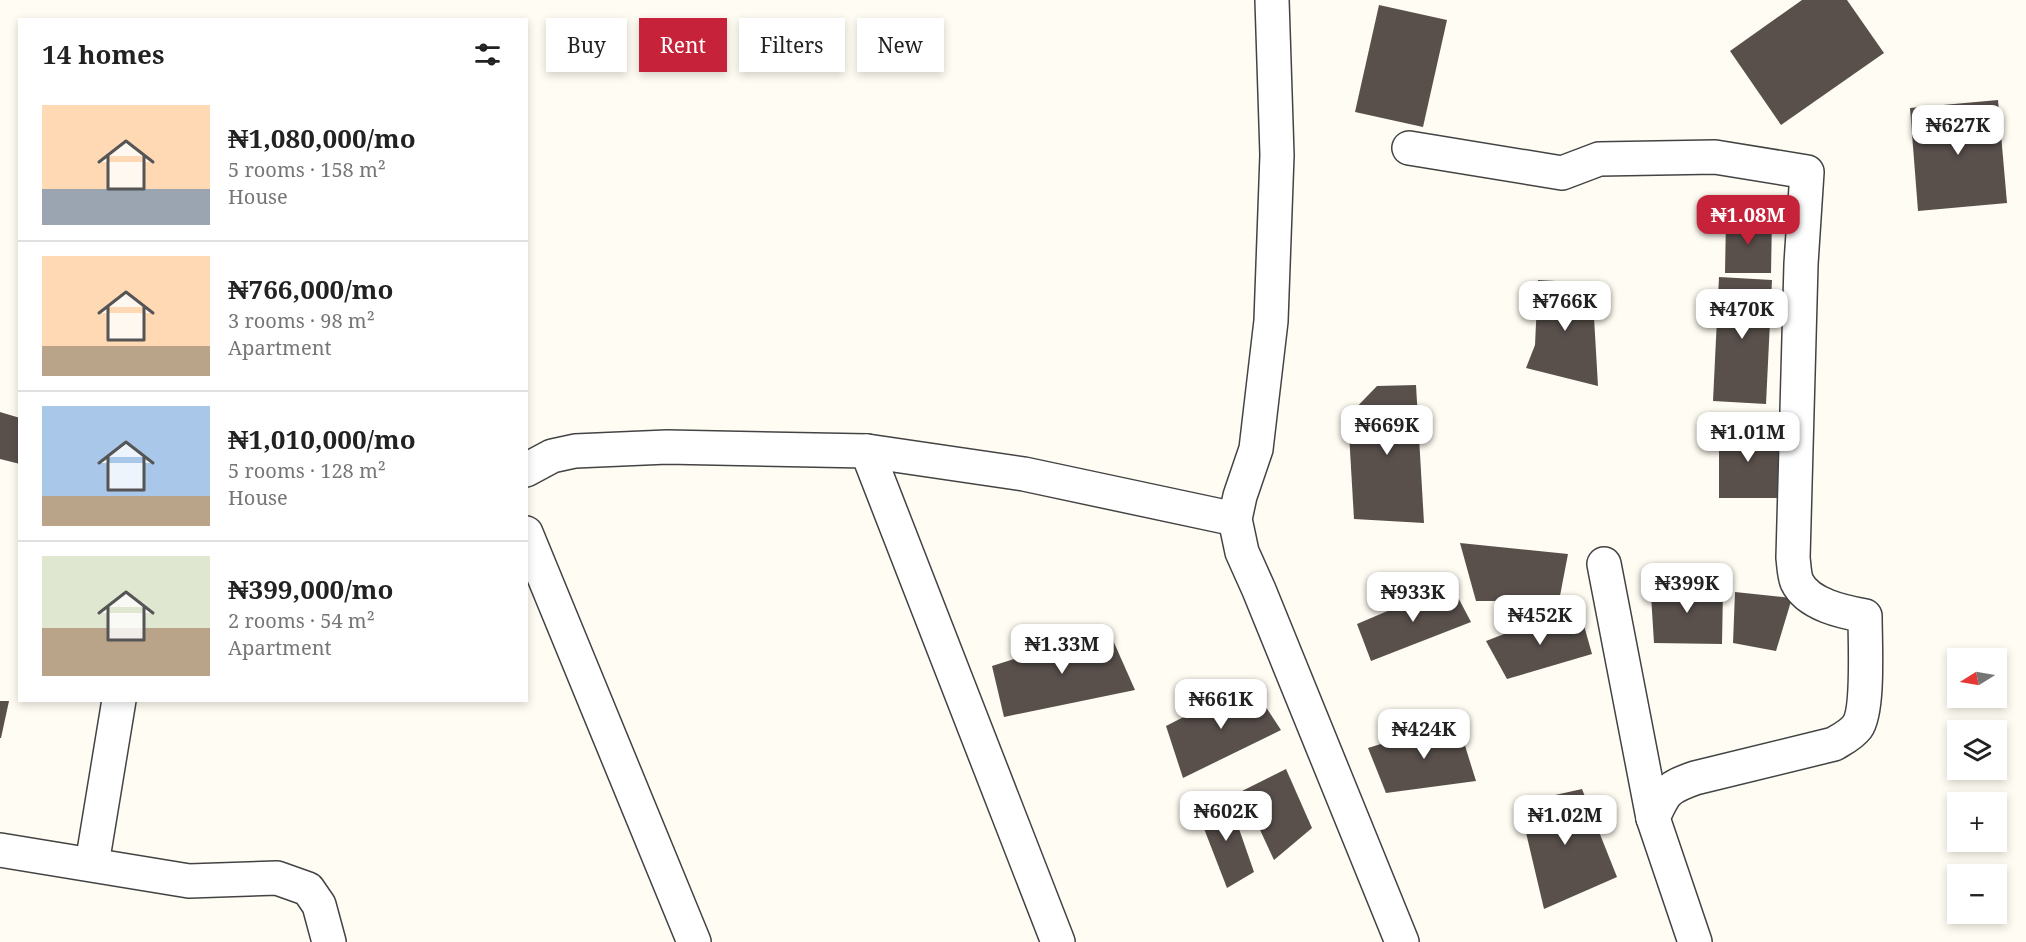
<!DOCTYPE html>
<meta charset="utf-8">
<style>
:root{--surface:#fff;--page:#f2f2f2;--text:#222;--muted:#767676;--line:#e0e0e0;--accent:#c6233a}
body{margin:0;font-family:"Noto Serif",serif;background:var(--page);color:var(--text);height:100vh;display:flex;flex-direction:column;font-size:22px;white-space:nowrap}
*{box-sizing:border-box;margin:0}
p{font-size:20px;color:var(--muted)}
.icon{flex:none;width:33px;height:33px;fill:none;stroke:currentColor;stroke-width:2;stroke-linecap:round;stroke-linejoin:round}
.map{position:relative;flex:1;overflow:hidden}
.sheet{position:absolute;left:18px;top:18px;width:510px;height:684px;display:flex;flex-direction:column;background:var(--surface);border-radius:0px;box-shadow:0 3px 9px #0003}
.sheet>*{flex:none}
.guide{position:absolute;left:546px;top:18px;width:570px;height:54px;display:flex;gap:12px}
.needle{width:39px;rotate:259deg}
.fabs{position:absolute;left:1947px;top:648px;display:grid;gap:12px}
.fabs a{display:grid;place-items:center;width:60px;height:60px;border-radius:0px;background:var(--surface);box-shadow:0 3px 9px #0003;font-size:30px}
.price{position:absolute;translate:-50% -51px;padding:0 14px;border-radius:12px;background:#fff;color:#222;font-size:20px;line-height:39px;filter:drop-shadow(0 2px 3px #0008)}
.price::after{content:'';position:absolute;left:50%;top:36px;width:18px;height:14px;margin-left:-9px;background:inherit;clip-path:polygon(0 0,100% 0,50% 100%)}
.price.current{background:var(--accent);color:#fff}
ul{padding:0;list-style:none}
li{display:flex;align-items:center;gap:18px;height:150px;padding:0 24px}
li+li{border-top:2px solid var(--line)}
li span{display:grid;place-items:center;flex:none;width:168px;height:120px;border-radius:0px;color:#555}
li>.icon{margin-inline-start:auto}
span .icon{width:72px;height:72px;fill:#fffc;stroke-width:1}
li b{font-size:26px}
h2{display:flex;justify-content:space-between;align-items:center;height:72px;padding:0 24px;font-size:26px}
.tag{padding:0 21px;border-radius:0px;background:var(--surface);box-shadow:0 3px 9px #0003;font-size:21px;line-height:54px}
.tag.current{background:var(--accent);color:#fff}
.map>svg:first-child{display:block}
.building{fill:#59504c}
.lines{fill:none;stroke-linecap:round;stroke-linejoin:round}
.minor-casing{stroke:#434343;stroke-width:36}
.minor{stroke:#fff;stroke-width:33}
</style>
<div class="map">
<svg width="2026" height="942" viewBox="0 0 2026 942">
<rect width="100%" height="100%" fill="#fffcf3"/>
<g class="building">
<polygon points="1802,0 1847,0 1884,53 1781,125 1730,51"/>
<polygon points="1379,5 1447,20 1423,127 1355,112"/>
<polygon points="1998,100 2007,203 1918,211 1910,108"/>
<polygon points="1726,218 1772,218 1771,273 1725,273"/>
<polygon points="1719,277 1772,280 1766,404 1713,401"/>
<polygon points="1538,280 1592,283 1598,386 1526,368 1535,345"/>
<polygon points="1416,385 1424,523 1354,519 1348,416 1377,386"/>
<polygon points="0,412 20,418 20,464 0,459"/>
<rect x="1719" y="427" width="59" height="71"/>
<polygon points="1460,543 1568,554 1559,601 1476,601"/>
<polygon points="1674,579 1723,590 1722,644 1654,643 1651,595"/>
<polygon points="1451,584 1471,622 1371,661 1357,624"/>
<polygon points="1735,592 1792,598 1776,651 1733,643"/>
<polygon points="1556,614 1583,622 1592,654 1507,679 1486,641"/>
<polygon points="1108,629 1135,690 1004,717 992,666"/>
<polygon points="1250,683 1281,730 1183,778 1166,726"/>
<polygon points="0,701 9,701 1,738 0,738"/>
<polygon points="1457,720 1476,781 1386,793 1368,748"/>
<polygon points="1286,769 1312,828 1274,860 1242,791"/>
<polygon points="1582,789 1617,877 1544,909 1519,803"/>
<polygon points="1229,800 1254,872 1227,888 1196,808"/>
</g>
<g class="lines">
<g class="minor-casing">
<g id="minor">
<polyline points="1272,0 1277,155 1271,321 1256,449 1240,496 1235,519 1242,552 1259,590 1402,942"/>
<path d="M1409,148L1562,173L1599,159L1715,157L1807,172L1801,264L1793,558C1794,565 1794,575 1797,582C1808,605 1844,612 1865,616C1865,640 1869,711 1857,727C1851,735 1842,739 1834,744L1695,778C1667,788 1665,791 1653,818L1695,942"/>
<polyline points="867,451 1058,942"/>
<polyline points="526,470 552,456 575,451 667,447 867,451 1024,474 1235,519"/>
<polyline points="526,533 694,942"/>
<polyline points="1604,564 1653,818"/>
<polyline points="0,850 189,881 277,878 308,889 319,905 329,942"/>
<polyline points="92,864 119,700"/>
</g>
</g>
<use href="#minor" class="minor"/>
</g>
</svg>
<div class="fabs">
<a><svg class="needle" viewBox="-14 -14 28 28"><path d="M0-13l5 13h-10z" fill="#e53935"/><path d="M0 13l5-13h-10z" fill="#767676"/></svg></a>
<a><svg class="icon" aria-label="layers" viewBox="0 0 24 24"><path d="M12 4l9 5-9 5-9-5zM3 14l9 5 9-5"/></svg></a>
<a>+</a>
<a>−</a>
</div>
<b class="price" style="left:1958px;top:156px">₦627K</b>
<b class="price current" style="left:1748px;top:246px">₦1.08M</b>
<b class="price" style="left:1565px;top:332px">₦766K</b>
<b class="price" style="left:1742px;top:340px">₦470K</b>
<b class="price" style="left:1387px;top:456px">₦669K</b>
<b class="price" style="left:1748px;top:463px">₦1.01M</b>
<b class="price" style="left:1687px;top:614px">₦399K</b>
<b class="price" style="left:1413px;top:623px">₦933K</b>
<b class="price" style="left:1540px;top:646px">₦452K</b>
<b class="price" style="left:1062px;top:675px">₦1.33M</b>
<b class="price" style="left:1221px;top:730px">₦661K</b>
<b class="price" style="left:1424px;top:760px">₦424K</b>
<b class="price" style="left:1226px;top:842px">₦602K</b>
<b class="price" style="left:1565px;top:846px">₦1.02M</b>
<div class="guide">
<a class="tag">Buy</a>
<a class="tag current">Rent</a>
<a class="tag">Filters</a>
<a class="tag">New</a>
</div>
<section class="sheet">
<h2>14 homes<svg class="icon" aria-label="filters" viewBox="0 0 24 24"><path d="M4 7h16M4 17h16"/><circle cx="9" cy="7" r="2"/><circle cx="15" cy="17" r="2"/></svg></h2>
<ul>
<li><span style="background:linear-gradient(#ffd9b3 70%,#9aa5b1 0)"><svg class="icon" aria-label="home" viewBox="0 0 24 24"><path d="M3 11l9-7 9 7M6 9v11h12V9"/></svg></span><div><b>₦1,080,000/mo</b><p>5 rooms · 158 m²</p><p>House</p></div></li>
<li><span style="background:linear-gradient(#ffd9b3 75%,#b9a48a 0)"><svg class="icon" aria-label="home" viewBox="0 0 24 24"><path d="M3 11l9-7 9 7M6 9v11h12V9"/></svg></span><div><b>₦766,000/mo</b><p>3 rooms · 98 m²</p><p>Apartment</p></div></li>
<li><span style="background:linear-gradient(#a9c7e8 75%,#b9a48a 0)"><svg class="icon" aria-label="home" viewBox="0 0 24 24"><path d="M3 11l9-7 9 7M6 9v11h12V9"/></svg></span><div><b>₦1,010,000/mo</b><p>5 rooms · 128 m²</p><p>House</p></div></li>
<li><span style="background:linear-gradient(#dfe7d0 60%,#b9a48a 0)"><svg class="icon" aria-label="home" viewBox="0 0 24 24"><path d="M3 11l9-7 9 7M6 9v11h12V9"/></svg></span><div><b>₦399,000/mo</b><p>2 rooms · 54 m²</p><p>Apartment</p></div></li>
</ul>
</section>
</div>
